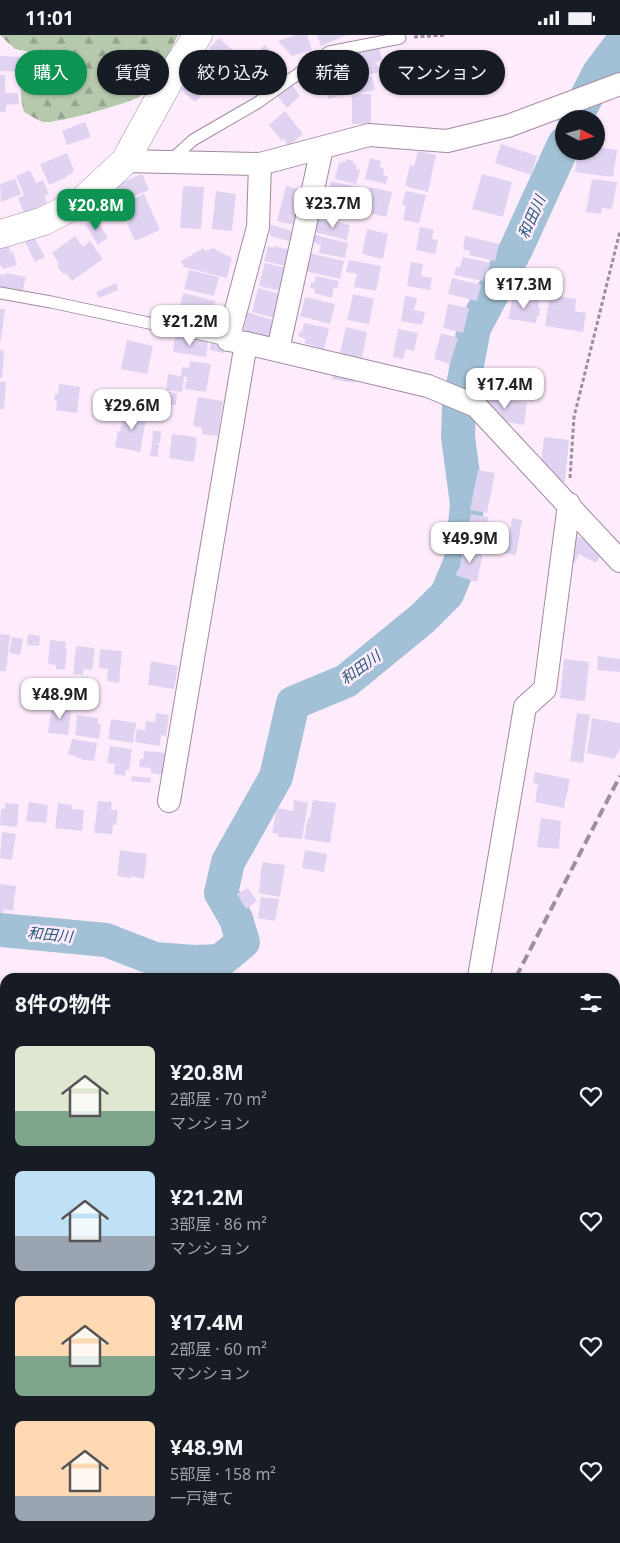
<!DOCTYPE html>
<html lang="ja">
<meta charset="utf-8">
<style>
:root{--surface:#171b24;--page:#20242c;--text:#f1f3f6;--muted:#9ea1a6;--accent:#0d9352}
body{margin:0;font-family:"Noto Sans","Noto Sans JP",sans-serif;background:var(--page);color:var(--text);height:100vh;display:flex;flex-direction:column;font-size:19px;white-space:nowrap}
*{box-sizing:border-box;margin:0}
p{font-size:16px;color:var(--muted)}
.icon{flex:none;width:28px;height:28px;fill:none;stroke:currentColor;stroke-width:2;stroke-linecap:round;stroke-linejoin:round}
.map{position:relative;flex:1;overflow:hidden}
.side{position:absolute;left:0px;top:938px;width:620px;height:571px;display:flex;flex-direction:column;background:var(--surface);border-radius:15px 15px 0 0;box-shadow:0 1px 4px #0004}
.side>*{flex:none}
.guide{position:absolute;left:15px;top:15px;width:590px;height:45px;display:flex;gap:10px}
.needle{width:32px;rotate:96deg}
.fabs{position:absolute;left:555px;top:75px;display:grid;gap:10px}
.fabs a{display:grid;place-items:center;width:50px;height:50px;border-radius:50%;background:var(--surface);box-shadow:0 1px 4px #0004;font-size:25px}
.price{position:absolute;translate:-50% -42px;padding:0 11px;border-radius:10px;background:#fff;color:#222;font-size:16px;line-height:32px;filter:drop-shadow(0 1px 2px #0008)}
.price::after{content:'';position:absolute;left:50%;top:30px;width:15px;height:11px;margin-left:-8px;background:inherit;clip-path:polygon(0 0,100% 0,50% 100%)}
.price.current{background:var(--accent);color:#fff}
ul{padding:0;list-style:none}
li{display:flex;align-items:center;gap:15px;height:125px;padding:0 15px}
li span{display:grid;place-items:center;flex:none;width:140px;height:100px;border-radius:8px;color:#555}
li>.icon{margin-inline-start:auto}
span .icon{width:60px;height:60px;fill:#fffc;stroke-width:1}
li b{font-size:21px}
h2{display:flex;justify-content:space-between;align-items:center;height:60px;padding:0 15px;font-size:21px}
.pill{padding:0 18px;border-radius:22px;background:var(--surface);box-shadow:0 1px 4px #0004;font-size:18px;line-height:45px}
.pill.current{background:var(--accent);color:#fff}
.status{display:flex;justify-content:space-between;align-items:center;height:35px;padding:0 25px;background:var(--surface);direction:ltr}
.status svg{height:14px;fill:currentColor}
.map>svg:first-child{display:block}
.forest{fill:url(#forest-firs)}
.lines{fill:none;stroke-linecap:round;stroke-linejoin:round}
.river{stroke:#a3c1d6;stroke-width:34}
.building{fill:#e0d3f2}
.service-casing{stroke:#a488a2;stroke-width:13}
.minor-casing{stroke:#a488a2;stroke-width:24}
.tertiary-casing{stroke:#a488a2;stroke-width:29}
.secondary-casing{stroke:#a488a2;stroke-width:29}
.primary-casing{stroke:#a488a2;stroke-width:29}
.path{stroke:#9e8f9d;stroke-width:3;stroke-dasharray:4 2.5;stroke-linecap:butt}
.service{stroke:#fff;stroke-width:11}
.minor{stroke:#fff;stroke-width:22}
.tertiary{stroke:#fff;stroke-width:28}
.secondary{stroke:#fff;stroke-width:28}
.primary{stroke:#fff;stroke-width:28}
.rail{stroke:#9e8f9d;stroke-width:4;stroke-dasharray:10 5;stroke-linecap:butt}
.labels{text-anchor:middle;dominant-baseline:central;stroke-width:5;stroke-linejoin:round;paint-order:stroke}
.water-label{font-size:15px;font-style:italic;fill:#295b7b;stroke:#feecfc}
</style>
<div class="status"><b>11:01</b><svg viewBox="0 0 49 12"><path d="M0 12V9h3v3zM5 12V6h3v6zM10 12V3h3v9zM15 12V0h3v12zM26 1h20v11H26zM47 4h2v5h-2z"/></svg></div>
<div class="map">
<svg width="620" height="1508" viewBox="0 0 620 1508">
<defs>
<pattern id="forest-firs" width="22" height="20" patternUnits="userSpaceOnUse" patternTransform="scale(1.25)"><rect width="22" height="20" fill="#b6c9ad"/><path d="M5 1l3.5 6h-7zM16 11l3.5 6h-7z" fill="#95a48e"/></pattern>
</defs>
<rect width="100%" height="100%" fill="#feecfc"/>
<path class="forest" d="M0,0H178C168,19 158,47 140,61C131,68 55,89 44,87C38,86 30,80 24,77C17,48 21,48 43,31L40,19L15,14Z"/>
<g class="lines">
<g class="river">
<polyline points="575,84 599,38 620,10"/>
<polyline points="0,895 106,905 155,924 194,927 220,926 243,907 236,884 221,858 228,827 276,742 293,668 346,646 423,583 447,559 462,523 467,469 458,402 459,372 474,293 516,214 564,109"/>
</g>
</g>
<g class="building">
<polygon points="296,0 307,0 312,15 292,21 278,6"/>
<polygon points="317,0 347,0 321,11"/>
<polygon points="219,3 240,22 216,47 200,32 214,17 209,13"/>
<polygon points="378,8 382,25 376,27 379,37 354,44 347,14"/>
<polygon points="265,10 280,27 264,42 248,26"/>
<polygon points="336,18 341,42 343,41 348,59 328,64 319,22"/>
<polygon points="0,21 22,22 21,37 0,36"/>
<polygon points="313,32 319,44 304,50 298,39"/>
<polygon points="194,33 212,49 195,67 181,55 188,46 185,43"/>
<polygon points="0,40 5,40 5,58 18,58 19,69 6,70 6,77 0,77"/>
<polygon points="372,41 375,55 358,59 371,59 371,89 352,89 352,60 358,59 354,46"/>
<polygon points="290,47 300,61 287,73 275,58"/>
<polygon points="285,76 303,99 288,111 284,104 282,106 269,90"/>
<polygon points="85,87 91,102 67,110 62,96"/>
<polygon points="501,109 537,121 531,140 495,128"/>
<polygon points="596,112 617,115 613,142 575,137 578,116 596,116"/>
<polygon points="418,116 436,120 428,157 405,151 410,130 414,131"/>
<polygon points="67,118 74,135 73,138 66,141 67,142 49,150 40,129"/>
<polygon points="370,123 381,126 380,132 384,133 383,140 388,141 386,149 365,144"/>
<polygon points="346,124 353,126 353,129 357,130 356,134 360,135 356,149 335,144 339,127 342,128 342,126 346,127"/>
<polygon points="30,135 36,148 43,145 49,159 44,161 47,168 24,178 18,163 24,160 16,141"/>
<polygon points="142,139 149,155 122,166 115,150"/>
<polygon points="482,139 512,147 503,182 472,174"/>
<polygon points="15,144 21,159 1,167 0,149"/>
<polygon points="592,144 617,147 612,174 602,173 601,179 586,177"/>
<polygon points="331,146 357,152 353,176 349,176 349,177 326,172"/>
<polygon points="183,151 204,152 201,194 180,193"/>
<polygon points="286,151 307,156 298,191 277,186"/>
<polygon points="370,152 392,157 386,182 364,177"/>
<polygon points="216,156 236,159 232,196 212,194"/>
<polygon points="406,156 426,160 419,188 403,185 406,171 402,170"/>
<polygon points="144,159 160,195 135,206 127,188 130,186 122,169"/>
<polygon points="95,182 108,203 98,210 85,189"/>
<polygon points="317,184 328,187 329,185 350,190 347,205 314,197"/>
<polygon points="265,188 295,197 292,207 270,201 270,195 264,193"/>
<polygon points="420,192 434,195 432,204 438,205 435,219 416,215"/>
<polygon points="367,194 388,199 383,224 362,219"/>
<polygon points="315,200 348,208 345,223 319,218 321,210 313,207"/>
<polygon points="75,201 83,212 90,206 103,224 72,246 66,238 64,240 57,231 59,229 52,218"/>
<polygon points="465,201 499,209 495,226 469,220 470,216 463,214"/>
<polygon points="34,202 45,222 35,227 25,207"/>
<polygon points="8,209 11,218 13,217 17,230 3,234 2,231 0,231 0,211"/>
<polygon points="268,211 274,213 274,211 290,215 285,231 264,226"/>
<polygon points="204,213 204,215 206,216 213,213 232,223 227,243 184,232 181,226"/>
<polygon points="309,218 344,226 340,244 305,236"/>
<polygon points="463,222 490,228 488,238 486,238 483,246 454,240 456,232 460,232"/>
<polygon points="349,225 381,231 376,256 354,252 357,239 346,237"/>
<polygon points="411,227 423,229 421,241 432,243 430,255 407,251"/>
<polygon points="265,228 286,233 281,256 259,251"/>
<polygon points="189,235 219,242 214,261 184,254"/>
<polygon points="6,238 26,242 21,262 0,259 0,239 5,240"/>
<polygon points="316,241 339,246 337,253 334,252 332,263 314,258 315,254 310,253 311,247 314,248"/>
<polygon points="452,243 481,250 477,266 448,259"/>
<polygon points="116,248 118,255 99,263 96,257"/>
<polygon points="258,253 280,259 274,283 252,277"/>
<polygon points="183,258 215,266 209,288 201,289 186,285 181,277 179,277"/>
<polygon points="353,259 374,264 369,289 347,285"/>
<polygon points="550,260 576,264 575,276 586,278 583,297 545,291"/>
<polygon points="405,261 417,263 414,275 425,277 422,290 401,286"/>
<polygon points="305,262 335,269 330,289 300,281"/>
<polygon points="513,262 539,265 538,272 540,272 539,282 537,281 536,288 508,284"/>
<polygon points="448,269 469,273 463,298 443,293"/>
<polygon points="0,274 5,274 1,305 0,305"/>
<polygon points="240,275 273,285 268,305 243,297 247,283 238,281"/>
<polygon points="304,288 329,293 324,314 304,308 306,304 298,301 300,297 302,297"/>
<polygon points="346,292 367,297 362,323 340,318"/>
<polygon points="398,294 418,298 414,316 406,314 403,324 393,322"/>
<polygon points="441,298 458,303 450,329 434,324"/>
<polygon points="175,301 208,307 206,322 173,317"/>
<polygon points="127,305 153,311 147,339 121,334"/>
<polygon points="211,307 225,309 224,318 210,315"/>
<polygon points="0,315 3,315 4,319 2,343 0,343"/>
<polygon points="190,326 211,329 206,357 185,354 187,342 184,342 182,357 166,355 168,339 181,341 182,332 189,333"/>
<polygon points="335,331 357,337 354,348 332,344"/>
<polygon points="0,346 6,347 4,374 0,374"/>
<polygon points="59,349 80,352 77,378 56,375 57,365 54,365 55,359 58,359"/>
<polygon points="165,357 177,358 176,370 164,369"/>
<polygon points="484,361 527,368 524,390 489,384 482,373"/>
<polygon points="198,362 223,366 218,401 202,399 202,393 193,391"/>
<polygon points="124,374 147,379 140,417 115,412 118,396 120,397"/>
<polygon points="153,396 161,396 160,408 152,408"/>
<polygon points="172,399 195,402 197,404 194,427 169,423"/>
<polygon points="544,402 569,405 565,447 548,445 540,435"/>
<polygon points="152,408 159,409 158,422 150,421"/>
<polygon points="478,435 495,438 487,478 470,475"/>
<polygon points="471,479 488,482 481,514 465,511"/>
<polygon points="512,483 522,485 516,520 503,518 504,506 508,507"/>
<polygon points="577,501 604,514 596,528 579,519 574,529 565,524"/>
<polygon points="463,512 483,517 477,547 455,540 460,532"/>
<polygon points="0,599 10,600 6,636 0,636"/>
<polygon points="28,599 40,601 39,611 27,610"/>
<polygon points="12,602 23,604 20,620 9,618"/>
<polygon points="50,605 66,607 65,613 67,613 65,635 56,634 56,630 48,629"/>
<polygon points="76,611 95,613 92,635 84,634 83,640 73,639"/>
<polygon points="100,614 122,616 119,648 107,646 108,634 99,633"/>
<polygon points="598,621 620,624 620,637 597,635"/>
<polygon points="564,624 589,627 585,666 560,663"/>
<polygon points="151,626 178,631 174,654 148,650"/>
<polygon points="52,670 68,672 68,676 71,676 68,700 48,698"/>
<polygon points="156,678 169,680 166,701 161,700 160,711 135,707 137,694 145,695 146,686 155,687"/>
<polygon points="577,678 590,680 583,728 570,726"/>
<polygon points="77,680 98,683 98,689 101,689 99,704 75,700"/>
<polygon points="592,683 620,688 620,714 614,724 587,718"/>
<polygon points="111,684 136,688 133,708 108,704"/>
<polygon points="72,704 97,708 94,726 82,725 82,723 76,723 76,721 68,720"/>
<polygon points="110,711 132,714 129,736 126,735 125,741 114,739 115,729 107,728"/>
<polygon points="144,716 168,718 166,740 151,738 151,733 139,732 140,724 143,724"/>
<polygon points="535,737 570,744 564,773 535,767 538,749 533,748"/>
<polygon points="132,741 151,743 150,748 131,746"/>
<polygon points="294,765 308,768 302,804 278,802 278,799 272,798 277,773 293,776"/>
<polygon points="313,765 336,768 330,808 304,804 308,783 310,783"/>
<polygon points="98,766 112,767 111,775 118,775 116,790 113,790 112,799 94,798"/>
<polygon points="29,767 48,770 46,788 26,786"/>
<polygon points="5,768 19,769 17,792 0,790 1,774 5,774"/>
<polygon points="58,768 72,770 71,774 84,775 82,796 55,793"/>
<polygon points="541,783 561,786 559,814 537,812"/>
<polygon points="2,797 16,799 12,825 0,823"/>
<polygon points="120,815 147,819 144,844 131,841 131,843 117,841"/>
<polygon points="305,815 327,819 324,837 302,833"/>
<polygon points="263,827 285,830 280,862 259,858 261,835"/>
<polygon points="0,849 16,851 13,876 4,874 3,878 0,878"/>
<polygon points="248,853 257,866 246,874 237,859"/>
<polygon points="261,862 279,864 275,886 258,883"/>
<polygon points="585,939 602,941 602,942 584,942"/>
<polygon points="615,947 620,948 620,982 615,982"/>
<polygon points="0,1231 5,1232 1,1267 0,1267"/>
<polygon points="215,1504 231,1507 231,1508 214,1508"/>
</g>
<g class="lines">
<g class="service-casing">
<g id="service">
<polyline points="170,126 193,105 257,68 329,17 400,3"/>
<polyline points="0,258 51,267 228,305"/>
<polyline points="178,1504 196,1508"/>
</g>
</g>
<g class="minor-casing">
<g id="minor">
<polyline points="125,126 260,129 369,100 447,106 508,91 620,49"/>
<polyline points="260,129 258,192 228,305 246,308 428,351 476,371 620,526"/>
<polyline points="278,315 322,113"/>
<polyline points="169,766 246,308"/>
<polyline points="479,942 525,672 545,654 569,469"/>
</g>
</g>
<g class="tertiary-casing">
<polyline id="tertiary" points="0,199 44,186 82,166 125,126 175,35 198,0"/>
</g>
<g class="secondary-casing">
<polyline id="secondary" points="118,1508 119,1504"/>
</g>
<g class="primary-casing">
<g id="primary">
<polyline points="0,1313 5,1314"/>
<polyline points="615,1396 620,1397"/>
</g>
</g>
<g class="path">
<polyline points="414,2 446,0"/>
<polyline points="570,443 574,382 620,196"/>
</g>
<use href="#service" class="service"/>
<use href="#minor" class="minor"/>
<use href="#tertiary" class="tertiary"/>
<use href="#secondary" class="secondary"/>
<use href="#primary" class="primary"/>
<g class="rail">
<polyline points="516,942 620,741"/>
<polyline points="285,1508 286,1504"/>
</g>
</g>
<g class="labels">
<g class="water-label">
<text transform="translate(531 182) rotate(-66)">和田川</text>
<text transform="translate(360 632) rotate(-36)">和田川</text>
<text transform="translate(50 899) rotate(5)">和田川</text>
</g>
</g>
</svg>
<div class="fabs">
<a><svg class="needle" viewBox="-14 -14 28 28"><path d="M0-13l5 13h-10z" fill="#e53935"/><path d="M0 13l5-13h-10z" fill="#9ea1a6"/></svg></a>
</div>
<b class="price" style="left:333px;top:194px">¥23.7M</b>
<b class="price current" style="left:96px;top:196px">¥20.8M</b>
<b class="price" style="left:524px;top:275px">¥17.3M</b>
<b class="price" style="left:190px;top:312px">¥21.2M</b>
<b class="price" style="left:505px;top:375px">¥17.4M</b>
<b class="price" style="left:132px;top:396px">¥29.6M</b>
<b class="price" style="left:470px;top:529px">¥49.9M</b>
<b class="price" style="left:60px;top:685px">¥48.9M</b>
<div class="guide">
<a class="pill current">購入</a>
<a class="pill">賃貸</a>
<a class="pill">絞り込み</a>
<a class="pill">新着</a>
<a class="pill">マンション</a>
</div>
<section class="side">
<h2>8件の物件<svg class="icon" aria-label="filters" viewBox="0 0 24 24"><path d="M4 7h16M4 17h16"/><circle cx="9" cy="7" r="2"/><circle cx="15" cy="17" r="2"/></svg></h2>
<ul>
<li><span style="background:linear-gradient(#dfe7d0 65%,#7fa58c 0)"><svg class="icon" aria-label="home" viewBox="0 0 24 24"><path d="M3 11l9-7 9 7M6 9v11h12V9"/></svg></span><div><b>¥20.8M</b><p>2部屋 · 70 m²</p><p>マンション</p></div><svg class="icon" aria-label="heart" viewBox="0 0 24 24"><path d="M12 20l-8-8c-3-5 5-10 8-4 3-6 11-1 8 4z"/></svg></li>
<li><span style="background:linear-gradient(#bfe0f5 65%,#9aa5b1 0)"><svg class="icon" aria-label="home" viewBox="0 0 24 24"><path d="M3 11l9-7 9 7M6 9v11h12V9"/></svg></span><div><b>¥21.2M</b><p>3部屋 · 86 m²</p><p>マンション</p></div><svg class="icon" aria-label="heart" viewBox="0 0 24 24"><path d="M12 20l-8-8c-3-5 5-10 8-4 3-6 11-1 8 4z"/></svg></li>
<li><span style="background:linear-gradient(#ffd9b3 60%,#7fa58c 0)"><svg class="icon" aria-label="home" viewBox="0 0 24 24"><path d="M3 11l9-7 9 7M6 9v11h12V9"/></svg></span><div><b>¥17.4M</b><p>2部屋 · 60 m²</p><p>マンション</p></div><svg class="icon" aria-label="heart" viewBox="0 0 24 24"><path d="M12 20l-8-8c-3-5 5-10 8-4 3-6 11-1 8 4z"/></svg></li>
<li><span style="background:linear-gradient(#ffd9b3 75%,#9aa5b1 0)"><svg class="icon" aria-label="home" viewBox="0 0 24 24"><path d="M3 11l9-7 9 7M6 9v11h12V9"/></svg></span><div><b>¥48.9M</b><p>5部屋 · 158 m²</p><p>一戸建て</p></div><svg class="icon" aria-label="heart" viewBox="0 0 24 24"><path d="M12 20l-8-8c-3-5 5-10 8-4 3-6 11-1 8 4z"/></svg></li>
</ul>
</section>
</div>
